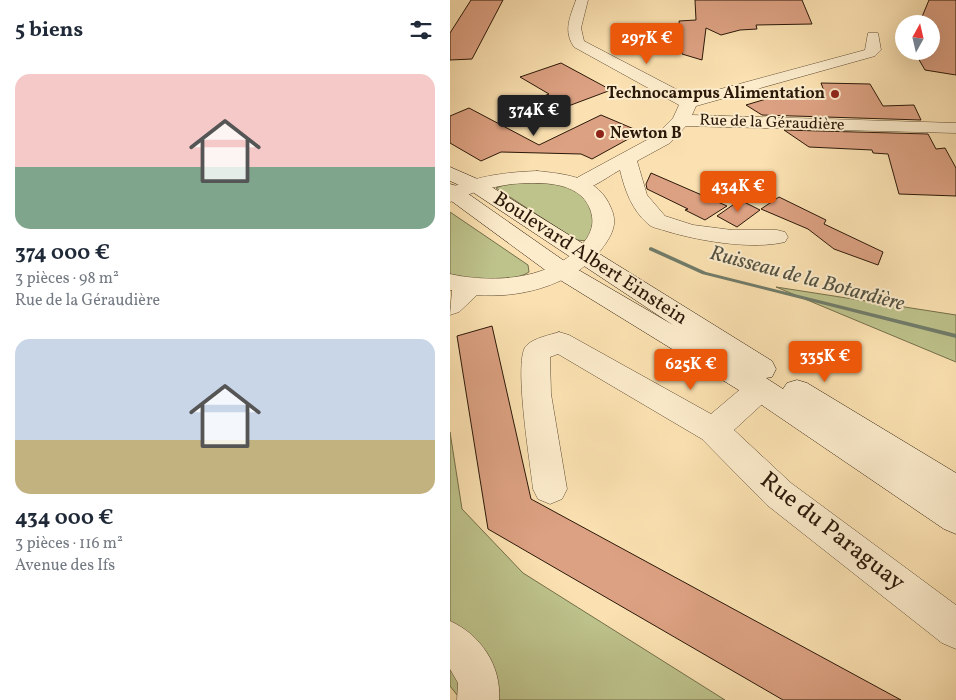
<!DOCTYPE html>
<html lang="fr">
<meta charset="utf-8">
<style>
:root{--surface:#fff;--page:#f2f2f3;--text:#1f2937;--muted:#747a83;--accent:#ea580c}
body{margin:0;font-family:Vollkorn,serif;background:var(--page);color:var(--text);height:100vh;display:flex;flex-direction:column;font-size:19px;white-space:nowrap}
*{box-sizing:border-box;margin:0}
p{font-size:16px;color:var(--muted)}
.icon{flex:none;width:28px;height:28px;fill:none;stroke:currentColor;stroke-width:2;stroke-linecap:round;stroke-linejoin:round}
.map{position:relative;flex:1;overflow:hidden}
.drawer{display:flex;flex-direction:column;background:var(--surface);width:450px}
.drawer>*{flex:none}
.needle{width:32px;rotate:8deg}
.tools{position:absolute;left:445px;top:15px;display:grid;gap:10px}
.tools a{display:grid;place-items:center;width:45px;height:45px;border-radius:50%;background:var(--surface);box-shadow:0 5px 20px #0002;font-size:25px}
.price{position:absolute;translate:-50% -42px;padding:0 11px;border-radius:5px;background:var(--accent);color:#fff;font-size:16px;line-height:32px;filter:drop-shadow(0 1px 2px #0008)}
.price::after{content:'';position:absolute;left:50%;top:30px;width:15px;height:11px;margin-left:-8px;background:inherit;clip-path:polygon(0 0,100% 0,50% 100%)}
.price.on{background:#222;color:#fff}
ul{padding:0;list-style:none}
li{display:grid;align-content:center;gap:10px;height:265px;padding:0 15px}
li span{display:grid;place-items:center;height:155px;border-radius:15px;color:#555}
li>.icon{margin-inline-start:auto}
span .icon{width:90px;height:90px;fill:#fffc;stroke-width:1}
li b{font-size:21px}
h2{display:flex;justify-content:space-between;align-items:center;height:60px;padding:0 15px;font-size:21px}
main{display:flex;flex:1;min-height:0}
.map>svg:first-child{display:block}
.green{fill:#bec38c;stroke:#746e4a}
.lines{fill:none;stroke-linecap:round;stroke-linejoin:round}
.stream{fill:#707c6a;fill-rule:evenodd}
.building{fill:#dca182;stroke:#2a1809}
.minor-casing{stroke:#5e4a33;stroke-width:1}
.tertiary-casing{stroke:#5e4a33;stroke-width:1}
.secondary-casing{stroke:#2a1809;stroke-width:1}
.minor{fill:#fceccc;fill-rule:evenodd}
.tertiary{fill:#fceccc;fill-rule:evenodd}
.secondary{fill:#fceccc;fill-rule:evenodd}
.poi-dot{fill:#8f2418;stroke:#fceccc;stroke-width:2}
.labels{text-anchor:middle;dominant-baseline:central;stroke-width:4;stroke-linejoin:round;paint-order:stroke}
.far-poi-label{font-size:16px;font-weight:bold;fill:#2a1809;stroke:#fceccc;text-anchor:end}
.far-street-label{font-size:16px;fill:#2a1809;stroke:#fceccc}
.street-label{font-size:20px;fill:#2a1809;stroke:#fceccc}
.water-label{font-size:21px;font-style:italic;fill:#535241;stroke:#fceccc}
.near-street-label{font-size:24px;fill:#2a1809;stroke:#fceccc}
</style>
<main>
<section class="drawer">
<h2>5 biens<svg class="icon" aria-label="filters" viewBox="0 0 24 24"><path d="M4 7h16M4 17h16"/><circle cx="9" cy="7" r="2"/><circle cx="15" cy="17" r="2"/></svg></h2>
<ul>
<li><span style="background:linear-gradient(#f6c9c9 60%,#7fa58c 0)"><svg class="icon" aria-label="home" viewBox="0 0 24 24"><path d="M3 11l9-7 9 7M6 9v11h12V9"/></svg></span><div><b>374 000 €</b><p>3 pièces · 98 m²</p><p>Rue de la Géraudière</p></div></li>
<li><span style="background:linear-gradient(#c9d6e8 65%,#c2b280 0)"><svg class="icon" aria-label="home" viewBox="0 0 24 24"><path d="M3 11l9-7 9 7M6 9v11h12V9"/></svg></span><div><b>434 000 €</b><p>3 pièces · 116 m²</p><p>Avenue des Ifs</p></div></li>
</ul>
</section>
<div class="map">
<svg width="506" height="700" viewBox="0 0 506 700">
<rect width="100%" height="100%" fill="#fbe1b1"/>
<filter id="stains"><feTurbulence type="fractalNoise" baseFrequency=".004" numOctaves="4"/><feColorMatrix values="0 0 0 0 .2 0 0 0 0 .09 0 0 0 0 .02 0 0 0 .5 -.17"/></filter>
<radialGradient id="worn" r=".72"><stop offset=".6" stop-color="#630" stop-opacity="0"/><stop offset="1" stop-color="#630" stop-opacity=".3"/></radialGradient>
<g class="green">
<polygon points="73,182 108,184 128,191 147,210 138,241 126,240 46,188 56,184"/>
<path d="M0,212L78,265L79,272C61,284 20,280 0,274Z"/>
<polygon points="326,287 506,315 506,362"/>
<polygon points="0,432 12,509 73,573 275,700 11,700 0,686"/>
</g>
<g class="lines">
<polygon class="stream" points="201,247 256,272 506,334 506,338 252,274 199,250 199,248"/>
</g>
<g class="building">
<polygon points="21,0 53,0 22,59 0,60 0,33"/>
<polygon points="245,0 352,0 362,24 306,25 307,29 290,30 271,35 256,28 252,60 232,54 229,21 246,20"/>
<polygon points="479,0 506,0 506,75 475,70 464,51 481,51 481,24 469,24"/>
<polygon points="111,63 161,90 113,108 94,96 99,94 70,77"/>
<polygon points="371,83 420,84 433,106 464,105 471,120 312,115 296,105 343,91 374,91"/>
<polygon points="19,108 89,145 151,115 191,132 142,159 131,154 51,152 31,161 0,143 0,116"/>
<polygon points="334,130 478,134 486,149 495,148 506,168 506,196 449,194 438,154 423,153 422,150 359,147"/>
<polygon points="201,173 277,206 255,220 235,210 238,209 197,189 196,184"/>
<polygon points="329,197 376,220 374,224 433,252 428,265 384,249 358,229 311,209"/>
<polygon points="290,200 310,210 287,227 267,216"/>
<polygon points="42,326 81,499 451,700 333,700 38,529 7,336"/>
</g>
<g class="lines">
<g class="minor-casing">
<g id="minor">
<path d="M126,0H138L131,28L134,41L241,97L415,50L418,33H428L431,50L425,56L246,106L242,115L506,123V133L236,126L220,143L187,161L197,195L215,216L243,225L282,230H327L335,232L338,237L335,242C302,250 249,241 216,231C211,229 202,228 198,224C182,210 175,191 170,170C155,178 137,194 121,189L118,185L121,181L206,135L223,118L229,105L124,47C113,31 120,17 126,0Z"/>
<path d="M109,332L119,335L261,414L300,381L310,378L320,381L325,389L320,397L284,430L341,483L506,605V649L492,643L317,505L252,439L108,354L100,357L101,394L117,489L112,499L100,504L88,499L83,489C81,467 62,356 77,345C84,338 100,335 109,332Z"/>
<path d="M0,621C30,634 52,666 49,700H7L8,683L0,669Z"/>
</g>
</g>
<g class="tertiary-casing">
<path id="tertiary" d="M87,171C116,174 149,177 161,208C167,221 164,231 156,243C130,283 73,299 27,295L9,312L0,315L2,290H0V274C44,284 108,280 137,238C143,228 144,220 140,209C129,180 88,182 62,184C50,186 37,188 25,192C16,195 9,200 0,202V188C27,176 57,172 87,171Z"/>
</g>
<g class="secondary-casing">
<polygon id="secondary" points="0,167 32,181 322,361 326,369 322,377 316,378 333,389 337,383 347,380 357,383 506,473 506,534 494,529 300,397 102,275 0,200 0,184 7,186 120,265 223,325 18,189 0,181"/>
</g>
<use href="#minor" class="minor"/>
<use href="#tertiary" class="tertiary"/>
<use href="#secondary" class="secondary"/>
</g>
<g class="poi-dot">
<circle cx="385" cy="94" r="5"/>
<circle cx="150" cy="134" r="5"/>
</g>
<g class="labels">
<g class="far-poi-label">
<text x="375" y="94">Technocampus Alimentation</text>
<text x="160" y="134" text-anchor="start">Newton B</text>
</g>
<g class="far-street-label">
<text transform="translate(322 123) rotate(2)">Rue de la Géraudière</text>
</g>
<g class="street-label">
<text transform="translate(140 259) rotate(33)">Boulevard Albert Einstein</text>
</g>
<g class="water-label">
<text transform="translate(357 279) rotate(15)">Ruisseau de la Botardière</text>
</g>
<g class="near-street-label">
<text transform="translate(382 532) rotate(38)">Rue du Paraguay</text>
</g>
</g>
<rect width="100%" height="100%" filter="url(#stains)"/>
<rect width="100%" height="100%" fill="url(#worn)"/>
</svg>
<div class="tools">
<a><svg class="needle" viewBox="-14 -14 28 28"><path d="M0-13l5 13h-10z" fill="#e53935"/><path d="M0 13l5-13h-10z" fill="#747a83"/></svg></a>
</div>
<b class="price" style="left:197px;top:65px">297K €</b>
<b class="price on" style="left:84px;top:137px">374K €</b>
<b class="price" style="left:288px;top:213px">434K €</b>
<b class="price" style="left:375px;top:383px">335K €</b>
<b class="price" style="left:241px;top:391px">625K €</b>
</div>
</main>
